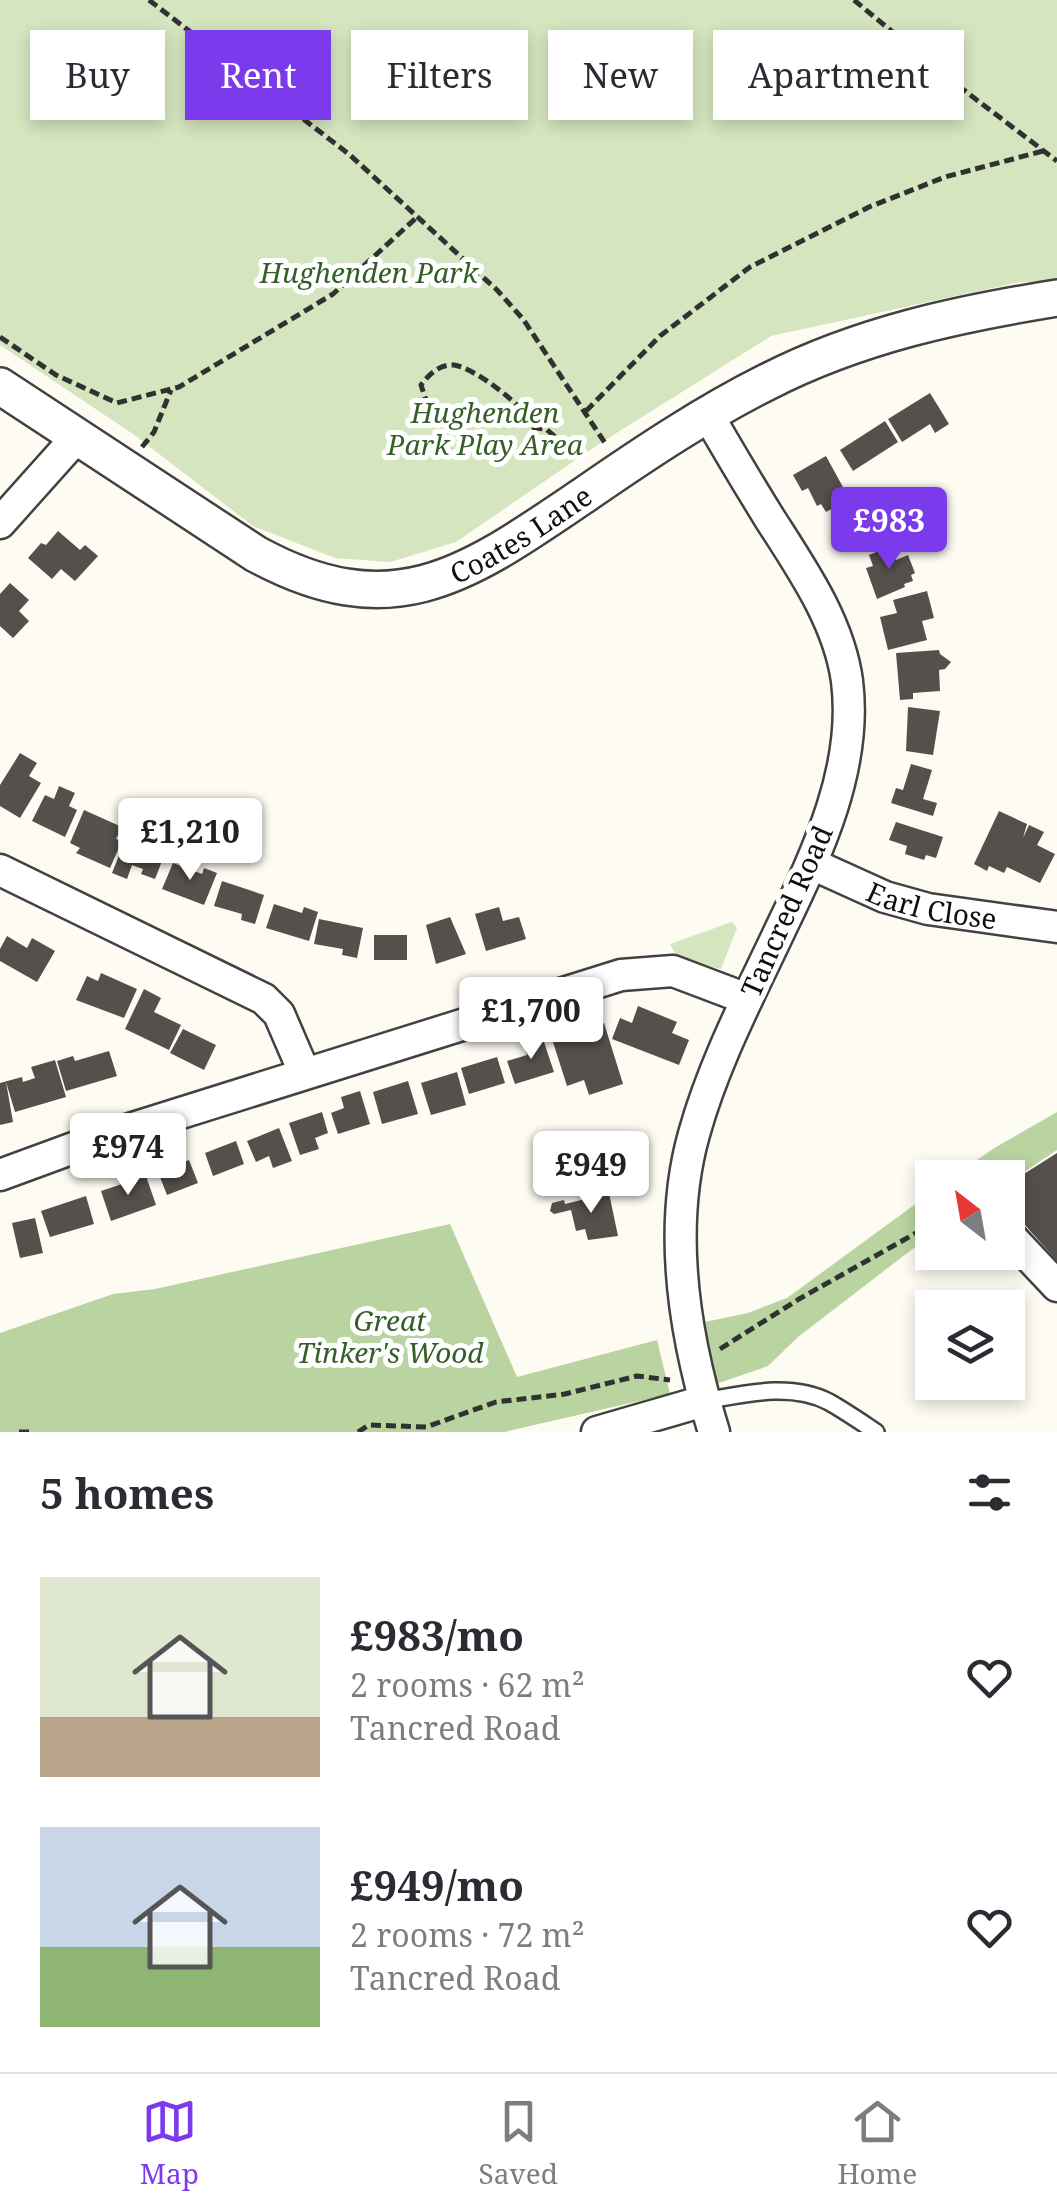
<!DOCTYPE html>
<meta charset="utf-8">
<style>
:root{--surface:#fff;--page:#f2f2f3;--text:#2b2b33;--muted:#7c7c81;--line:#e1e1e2;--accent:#7c3aed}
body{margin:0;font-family:"Noto Serif",serif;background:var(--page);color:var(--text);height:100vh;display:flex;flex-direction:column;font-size:38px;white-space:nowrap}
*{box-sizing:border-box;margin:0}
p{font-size:32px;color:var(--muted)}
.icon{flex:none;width:55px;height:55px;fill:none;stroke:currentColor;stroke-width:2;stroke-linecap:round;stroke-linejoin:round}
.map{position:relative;height:1432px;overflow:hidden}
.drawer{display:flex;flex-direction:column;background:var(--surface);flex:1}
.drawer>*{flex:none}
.hud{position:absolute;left:30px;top:30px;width:998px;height:90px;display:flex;gap:20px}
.needle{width:65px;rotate:329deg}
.controls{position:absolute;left:915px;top:1160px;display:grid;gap:20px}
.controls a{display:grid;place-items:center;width:110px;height:110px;border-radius:0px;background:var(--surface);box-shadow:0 5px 15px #0003;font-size:50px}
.price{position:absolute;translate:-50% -85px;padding:0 22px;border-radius:10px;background:#fff;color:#222;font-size:32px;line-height:65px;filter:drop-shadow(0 2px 5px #0008)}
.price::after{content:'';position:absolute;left:50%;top:60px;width:30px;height:22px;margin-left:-15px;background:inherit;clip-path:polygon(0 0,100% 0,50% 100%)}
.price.current{background:var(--accent);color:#fff}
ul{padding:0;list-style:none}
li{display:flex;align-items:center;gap:30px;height:250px;padding:0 40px}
li span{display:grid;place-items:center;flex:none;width:280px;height:200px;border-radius:0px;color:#555}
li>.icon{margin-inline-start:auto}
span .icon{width:120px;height:120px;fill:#fffc;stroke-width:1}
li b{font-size:42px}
h2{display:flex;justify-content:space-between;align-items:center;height:120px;padding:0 40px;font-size:42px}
.chip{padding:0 35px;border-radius:0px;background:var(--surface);box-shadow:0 5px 15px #0003;font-size:35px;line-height:90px}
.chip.current{background:var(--accent);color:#fff}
.dock{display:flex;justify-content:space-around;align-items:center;height:140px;border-top:2px solid var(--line);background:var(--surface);font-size:28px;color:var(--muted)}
.dock a{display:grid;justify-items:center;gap:5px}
.dock .current{color:var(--accent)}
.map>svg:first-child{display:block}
.green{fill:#d4e5bf}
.forest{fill:#b9d4a0}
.building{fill:#56504c}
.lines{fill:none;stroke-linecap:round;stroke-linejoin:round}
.service-casing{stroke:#424242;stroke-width:20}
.minor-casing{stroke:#424242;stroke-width:35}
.tertiary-casing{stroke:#424242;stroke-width:40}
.path{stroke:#313131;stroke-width:5;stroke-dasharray:10 5;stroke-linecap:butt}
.service{stroke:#fff;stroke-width:15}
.minor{stroke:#fff;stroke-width:30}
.tertiary{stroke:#fff;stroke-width:35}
.labels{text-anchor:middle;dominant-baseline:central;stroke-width:10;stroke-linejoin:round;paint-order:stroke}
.park-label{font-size:28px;font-style:italic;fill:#345f26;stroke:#fff}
.street-label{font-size:28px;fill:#0f0f0f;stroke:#fff}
</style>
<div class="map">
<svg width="1057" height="1432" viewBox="0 0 1057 1432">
<rect width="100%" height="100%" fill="#fdfbf2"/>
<g class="green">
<polygon points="0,0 1057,0 1057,281 1020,282 771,336 599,444 456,542 390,562 335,558 253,526 133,434 0,345"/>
<polygon points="732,922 737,928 721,969 677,957 670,944"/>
</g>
<g class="forest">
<polygon points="1057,1112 1057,1150 1008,1183 1008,1178 952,1177 996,1147"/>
<polygon points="932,1192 932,1234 798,1337 768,1366 716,1384 705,1322 748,1313 787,1298"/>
<polygon points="450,1224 517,1377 657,1340 670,1394 504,1432 0,1432 0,1333 113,1294 155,1289"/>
</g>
<g class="building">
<polygon points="930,393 949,424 935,433 930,424 902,442 888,419"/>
<polygon points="885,421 898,442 853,471 840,450"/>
<polygon points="826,456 844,489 839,492 844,502 826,512 821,504 817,506 808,488 802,491 793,475"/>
<polygon points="58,531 80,550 85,545 98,556 75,581 61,569 52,579 28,558 41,543 46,545"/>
<polygon points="891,546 896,560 908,555 915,573 911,575 913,581 904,584 905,587 877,599 866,568 873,566 869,555"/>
<polygon points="10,583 29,600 19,611 29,621 13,638 0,626 0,594"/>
<polygon points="927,591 934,618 922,621 927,640 888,650 880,617 897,613 893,600"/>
<polygon points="939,650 940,654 951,662 945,669 939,670 940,691 913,693 913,699 900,700 896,653"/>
<polygon points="908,707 940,711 933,755 906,751"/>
<polygon points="20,753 37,763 29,776 41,783 20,818 0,806 0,785"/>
<polygon points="911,764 932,770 923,799 937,803 933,816 891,803 896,788 903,790"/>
<polygon points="59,786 75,793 69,806 77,810 65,837 32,821 45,795 54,799"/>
<polygon points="84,810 122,827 116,839 122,841 110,868 76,853 80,848 70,843"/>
<polygon points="999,811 1027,824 1023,838 1029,825 1044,832 1037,845 1055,854 1040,883 1007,867 1004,873 989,866 987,871 974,864"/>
<polygon points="896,822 943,837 936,858 926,855 924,860 905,854 907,846 889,840"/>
<polygon points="132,823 171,838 155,879 141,874 143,869 132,865 127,879 112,873"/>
<polygon points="173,863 202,874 204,868 217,873 204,905 162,889"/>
<polygon points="222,881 264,895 255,924 241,920 242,914 214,906"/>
<polygon points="274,904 302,913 304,907 318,912 309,941 266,928"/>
<polygon points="499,907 503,921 519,917 526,939 486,951 475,914"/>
<polygon points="450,917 466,954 436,964 426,925"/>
<polygon points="319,919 363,928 357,958 342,955 343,949 314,944"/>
<rect x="374" y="935" width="33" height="25"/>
<polygon points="7,936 27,948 32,938 55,951 37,982 0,961 0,949"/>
<polygon points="101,973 137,989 124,1018 76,1000 87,976 98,981"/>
<polygon points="144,989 161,998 154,1012 181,1025 169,1050 125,1029"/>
<polygon points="638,1006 677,1022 672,1033 689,1040 679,1065 612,1039 620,1018 632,1023"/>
<polygon points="604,1023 623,1084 589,1095 584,1080 567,1086 552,1039"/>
<polygon points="183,1029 216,1045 204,1070 170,1053"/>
<polygon points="542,1036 554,1072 515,1084 507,1061 527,1055 523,1043"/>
<polygon points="109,1051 117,1076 66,1091 57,1061 73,1056 75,1061"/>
<polygon points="497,1057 505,1083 469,1094 461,1068"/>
<polygon points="55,1060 66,1097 15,1112 6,1082 13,1122 0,1125 0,1083 22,1077 23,1082 35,1078 31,1067"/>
<polygon points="457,1072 466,1105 431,1115 421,1083"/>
<polygon points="408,1081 418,1114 382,1124 373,1092"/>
<polygon points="360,1091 370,1124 338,1134 331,1113 344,1108 341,1097"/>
<polygon points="322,1112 328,1133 315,1138 319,1149 300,1155 289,1123"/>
<polygon points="279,1128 292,1161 273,1168 269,1156 256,1162 247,1141"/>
<polygon points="236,1141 244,1164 213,1176 205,1153"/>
<polygon points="1057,1153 1057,1261 1008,1206 1008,1184"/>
<polygon points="189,1160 198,1183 167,1195 158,1172"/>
<polygon points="146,1176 156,1205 111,1221 101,1191"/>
<polygon points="609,1193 618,1236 588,1240 585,1229 576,1231 571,1210 554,1214 550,1211 552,1203 564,1200 565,1204"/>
<polygon points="86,1196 94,1224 50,1237 41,1211"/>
<polygon points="35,1218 43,1253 20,1258 12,1223"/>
</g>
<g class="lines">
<g class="service-casing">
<path id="service" d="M704,1401C744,1394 791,1382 829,1402C845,1411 861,1422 876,1432"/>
</g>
<g class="minor-casing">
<g id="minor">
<path d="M708,415C728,450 749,485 770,519C802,569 839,622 847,681C858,767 818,851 782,926C750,994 714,1062 694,1134C667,1230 685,1339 714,1432"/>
<polyline points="0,523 76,438"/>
<path id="s1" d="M812,864L885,897L928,909L1057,927"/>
<polyline points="0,870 264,999 279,1014 304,1072"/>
<polyline points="0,1175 98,1139 621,975 673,971 747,999"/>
<polyline points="1008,1234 1057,1286"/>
<polyline points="597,1432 704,1401"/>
</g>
</g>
<g class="tertiary-casing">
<g id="tertiary">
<path id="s2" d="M0,386L256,554C396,630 470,572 587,493C645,453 705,413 767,382C859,335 957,314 1057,298"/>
</g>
</g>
<g class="path">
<polyline points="149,0 350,155 497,290 523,319 607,446"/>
<polyline points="854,0 948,78 1057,161"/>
<polyline points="0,337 56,375 117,403 179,387 333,294 416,218"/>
<path d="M428,406L421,385C429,374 440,364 454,365C475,368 528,408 534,428L546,429L559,440"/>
<polyline points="586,411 660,336 750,267 869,207 945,177 1043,151"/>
<polyline points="142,447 154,432 171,390"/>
<polyline points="720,1349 799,1299 932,1224"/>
<polyline points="19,1432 30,1432"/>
<polyline points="358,1432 369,1425 426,1427 496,1402 565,1394 637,1376 670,1380"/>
</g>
<use href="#service" class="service"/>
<use href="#minor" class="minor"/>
<use href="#tertiary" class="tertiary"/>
</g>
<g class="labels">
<g class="park-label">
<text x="369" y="272">Hughenden Park</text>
<text x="485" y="412">Hughenden<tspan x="485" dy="32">Park Play Area</tspan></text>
<text x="390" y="1320">Great<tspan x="390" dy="32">Tinker's Wood</tspan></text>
</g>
<g class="street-label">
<text stroke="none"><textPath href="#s2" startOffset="590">Coates Lane</textPath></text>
<text stroke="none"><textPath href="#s1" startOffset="128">Earl Close</textPath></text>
<text transform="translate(786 911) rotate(-66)">Tancred Road</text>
</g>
</g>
</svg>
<div class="controls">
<a><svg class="needle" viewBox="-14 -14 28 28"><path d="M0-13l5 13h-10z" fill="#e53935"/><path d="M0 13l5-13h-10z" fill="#7c7c81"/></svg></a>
<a><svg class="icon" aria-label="layers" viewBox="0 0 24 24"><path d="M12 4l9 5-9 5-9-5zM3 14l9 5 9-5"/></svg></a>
</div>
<b class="price current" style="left:889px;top:572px">£983</b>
<b class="price" style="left:190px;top:883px">£1,210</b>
<b class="price" style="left:531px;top:1062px">£1,700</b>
<b class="price" style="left:128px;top:1198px">£974</b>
<b class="price" style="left:591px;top:1216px">£949</b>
<div class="hud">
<a class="chip">Buy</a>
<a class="chip current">Rent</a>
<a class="chip">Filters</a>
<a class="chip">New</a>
<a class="chip">Apartment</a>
</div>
</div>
<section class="drawer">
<h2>5 homes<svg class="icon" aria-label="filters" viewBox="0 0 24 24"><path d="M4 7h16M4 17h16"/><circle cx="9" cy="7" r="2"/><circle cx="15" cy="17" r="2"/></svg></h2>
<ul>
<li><span style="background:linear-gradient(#dfe7d0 70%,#b9a48a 0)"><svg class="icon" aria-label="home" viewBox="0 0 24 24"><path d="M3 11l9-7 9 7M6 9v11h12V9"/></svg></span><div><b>£983/mo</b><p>2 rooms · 62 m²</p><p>Tancred Road</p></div><svg class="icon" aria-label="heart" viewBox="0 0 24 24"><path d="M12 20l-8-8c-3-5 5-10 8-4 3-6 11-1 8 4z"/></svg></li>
<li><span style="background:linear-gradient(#c9d6e8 60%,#8fb573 0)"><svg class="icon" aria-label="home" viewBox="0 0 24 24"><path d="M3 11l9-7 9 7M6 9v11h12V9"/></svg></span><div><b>£949/mo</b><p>2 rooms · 72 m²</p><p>Tancred Road</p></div><svg class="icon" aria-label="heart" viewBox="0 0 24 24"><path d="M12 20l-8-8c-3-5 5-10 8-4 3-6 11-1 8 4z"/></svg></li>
</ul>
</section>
<nav class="dock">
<a class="current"><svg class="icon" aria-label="map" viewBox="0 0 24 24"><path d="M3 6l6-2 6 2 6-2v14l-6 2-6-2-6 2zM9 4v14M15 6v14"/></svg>Map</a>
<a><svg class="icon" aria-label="saved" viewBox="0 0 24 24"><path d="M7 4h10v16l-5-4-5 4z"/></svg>Saved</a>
<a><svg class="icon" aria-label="home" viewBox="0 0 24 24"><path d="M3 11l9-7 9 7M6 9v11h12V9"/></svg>Home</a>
</nav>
